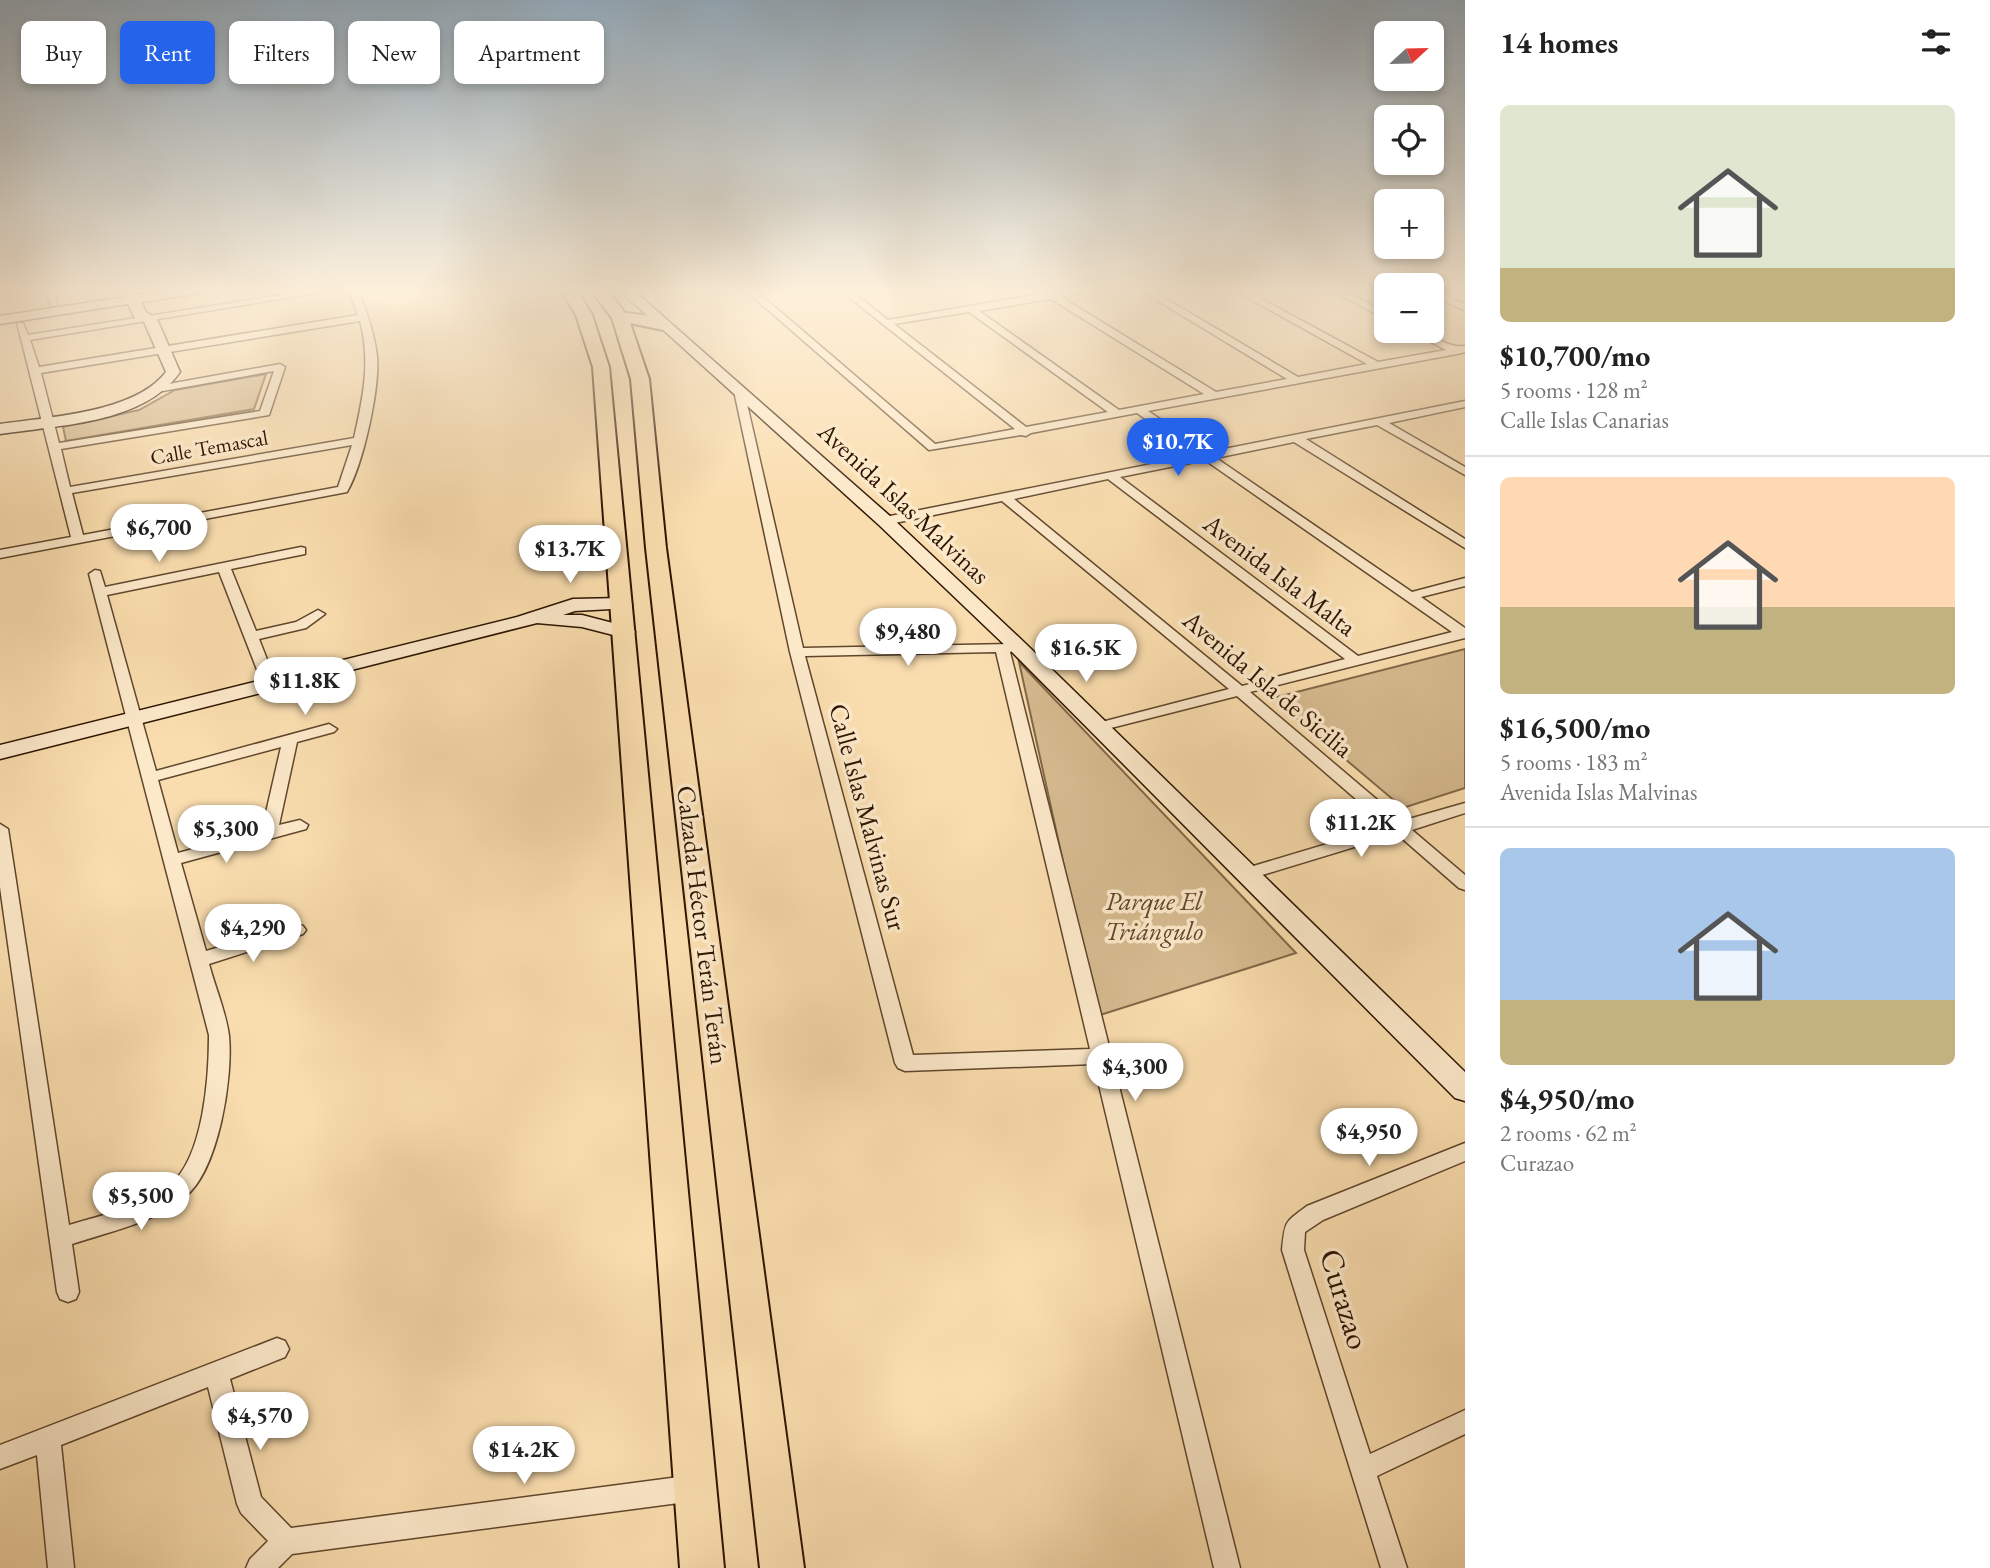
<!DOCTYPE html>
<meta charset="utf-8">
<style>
:root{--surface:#fff;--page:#f2f2f2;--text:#222;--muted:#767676;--line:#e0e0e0;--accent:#2563eb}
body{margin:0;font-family:"EB Garamond",serif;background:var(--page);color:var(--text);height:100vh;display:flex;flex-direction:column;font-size:26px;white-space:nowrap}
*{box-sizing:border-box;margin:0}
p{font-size:23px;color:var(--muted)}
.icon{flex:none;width:38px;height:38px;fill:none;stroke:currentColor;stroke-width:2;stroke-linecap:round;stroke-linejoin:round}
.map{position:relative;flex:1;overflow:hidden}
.panel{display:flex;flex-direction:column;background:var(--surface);width:525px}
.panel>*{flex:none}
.guide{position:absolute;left:21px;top:21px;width:665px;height:63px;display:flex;gap:14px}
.needle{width:46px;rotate:68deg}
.buttons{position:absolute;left:1374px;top:21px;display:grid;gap:14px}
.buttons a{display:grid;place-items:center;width:70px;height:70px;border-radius:10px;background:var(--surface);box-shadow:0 4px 10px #0003;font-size:35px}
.price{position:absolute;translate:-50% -60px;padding:0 16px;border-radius:24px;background:#fff;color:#222;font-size:23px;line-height:46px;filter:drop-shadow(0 2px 4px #0008)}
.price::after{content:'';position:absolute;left:50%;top:42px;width:21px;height:16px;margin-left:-10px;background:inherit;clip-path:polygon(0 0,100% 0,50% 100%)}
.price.active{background:var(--accent);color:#fff}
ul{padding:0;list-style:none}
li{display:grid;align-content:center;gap:14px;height:371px;padding:0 35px}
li+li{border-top:2px solid var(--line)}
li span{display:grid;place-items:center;height:217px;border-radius:10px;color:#555}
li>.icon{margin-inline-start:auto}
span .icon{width:126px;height:126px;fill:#fffc;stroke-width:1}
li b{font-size:30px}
h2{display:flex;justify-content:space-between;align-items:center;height:84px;padding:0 35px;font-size:30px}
.tag{padding:0 24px;border-radius:10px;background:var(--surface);box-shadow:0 4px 10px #0003;font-size:24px;line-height:63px}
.tag.active{background:var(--accent);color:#fff}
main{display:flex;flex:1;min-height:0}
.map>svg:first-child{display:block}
.green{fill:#d7bb90;stroke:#826848;stroke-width:2}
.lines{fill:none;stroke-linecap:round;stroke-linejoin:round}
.street-casing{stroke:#60462c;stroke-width:3}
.secondary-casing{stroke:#2d1400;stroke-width:3}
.primary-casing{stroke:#2d1400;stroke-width:4}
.street{fill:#fce9ca;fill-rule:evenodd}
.secondary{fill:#fce9ca;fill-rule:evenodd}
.primary{fill:#faddae;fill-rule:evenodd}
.labels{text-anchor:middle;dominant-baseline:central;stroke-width:7;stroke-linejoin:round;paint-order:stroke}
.far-street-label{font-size:21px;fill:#2d1400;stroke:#fce9ca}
.street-label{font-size:26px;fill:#2d1400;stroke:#fce9ca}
.park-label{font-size:26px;font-style:italic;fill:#60462b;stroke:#fce9ca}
.near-street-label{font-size:32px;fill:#2d1400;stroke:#fce9ca}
</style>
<main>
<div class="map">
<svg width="1465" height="1568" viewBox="0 0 1465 1568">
<rect width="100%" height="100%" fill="#faddae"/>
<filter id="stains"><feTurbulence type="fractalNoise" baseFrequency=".00286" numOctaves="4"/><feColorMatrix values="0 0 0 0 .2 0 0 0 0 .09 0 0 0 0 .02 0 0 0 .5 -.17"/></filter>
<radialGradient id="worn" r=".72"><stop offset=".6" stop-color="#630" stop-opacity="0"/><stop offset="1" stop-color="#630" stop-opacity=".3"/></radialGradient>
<g class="green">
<polygon points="266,374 254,409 66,441 63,427 139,410 175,390"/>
<polygon points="1465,649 1465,788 1403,808 1273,698"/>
<polygon points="1019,662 1296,953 1097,1016"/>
</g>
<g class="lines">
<g class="street-casing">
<g id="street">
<polygon points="45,290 55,290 57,306 51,306"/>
<path d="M313,290H335L30,340L39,367L358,315L348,290H358C367,312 374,332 377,356C380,388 363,465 347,492L0,558V550L71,537L17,323H23L28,335ZM360,321C371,361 363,398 354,438L70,487L61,449L269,415L285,367L280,364L163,385L158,388L163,391L274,371L260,411L59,443L41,373ZM352,445L338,487L83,535L72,493Z"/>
<path d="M745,290H755L935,444L1015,429L840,290H850L888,320L1051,292L1094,290L1061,297L1216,392L1287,379L1140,290H1151L1298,377L1367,364L1234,290H1245L1378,362L1446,350L1410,331C1430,331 1447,349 1465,346V352L1457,354L1148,411L1209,452L1465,401V407L1389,423L1465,467V475L1377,425L1306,439L1465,539V548L1294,442L1216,458L1412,592L1465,578V586L1421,597L1465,628V638L1250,692L1402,821L1465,803V813L1412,830L1465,875V890L1459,888L1397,834L1246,880L1240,878L1238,874L1240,870L1387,826L1237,696L1099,731L1094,730L1092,727L1094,724L1229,689L1002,501L885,525L879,521L885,517L1197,455L1137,413L1031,433L1026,436L1021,435L929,450ZM1051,299L1204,394L1119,410L979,311ZM969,312L1108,412L1026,427L894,324ZM1205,460L1452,632L1358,656L1120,477ZM1108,479L1345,659L1242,686L1014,499Z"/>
<polygon points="1330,290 1341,290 1386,312 1386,319"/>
<polygon points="1432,290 1465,304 1465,311 1432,295"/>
<path d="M739,388L744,391L803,648L1012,644L1019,648L1010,652L1240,1568H1214L1094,1064L905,1071L898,1068L895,1063L790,652L734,391ZM996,652L1090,1049L913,1055L805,656Z"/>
<path d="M301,547L305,548V554L231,569L256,631L296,622L318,610L325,614L306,628L259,639L277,685L270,689L263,685L219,572L107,595L156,771L329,724L337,729L334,732L297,742L279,825L300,820L308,825L306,829L181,863L206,951L297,924L303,926L306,930L303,934L209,964C215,987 226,1012 229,1036C233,1077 219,1170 185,1197C155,1222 109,1232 72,1244L79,1292L76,1299L68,1302L60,1299L57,1292L0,887V824L8,829L69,1225C102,1215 142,1207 170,1185C204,1157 209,1076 209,1035L89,574L95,570L100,571L105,587ZM281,747L262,830L178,853L158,780Z"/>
<path d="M1465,1143V1161L1323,1220L1305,1232L1304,1250L1370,1454L1465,1410V1434L1377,1476L1407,1568H1381L1282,1250C1285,1221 1284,1223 1307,1206Z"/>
<polygon points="277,1338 285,1341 289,1349 285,1357 230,1379 261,1497 291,1528 694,1475 703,1479 707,1488 703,1497 694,1501 292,1554 278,1568 246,1568 250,1559 268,1541 241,1513 237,1504 208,1387 61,1445 74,1568 48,1568 37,1455 0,1469 0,1445"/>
</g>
</g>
<g class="secondary-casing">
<g id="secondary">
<path d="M125,290H135L137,295L170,290H202L196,294L141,302L146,312L157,319L180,372C144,424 58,425 0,434V424C48,417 135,413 166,372L144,322L135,318L128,304L0,324V316L125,297Z"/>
<polygon points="619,290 633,290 891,517 1026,644 1465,1072 1465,1101 1455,1098 1012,652 879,525"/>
<polygon points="622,598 632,604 629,608 575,611 563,615 582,615 632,628 635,632 632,636 625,638 582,627 537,623 0,759 0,745 517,617 573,599"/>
</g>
</g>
<g class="primary-casing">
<g id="primary">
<polygon points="561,290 577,290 592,315 609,367 724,1568 680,1568 593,367 576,315"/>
<polygon points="591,290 607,290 625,313 653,316 671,325 663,330 630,323 649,379 666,548 804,1568 760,1568 646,548 631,379 612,318"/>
</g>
</g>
<use href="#street" class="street"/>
<use href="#secondary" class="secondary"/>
<use href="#primary" class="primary"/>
</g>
<linearGradient id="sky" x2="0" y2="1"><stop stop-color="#93a9b9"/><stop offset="0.57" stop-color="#fdf0db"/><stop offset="1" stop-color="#fdf0db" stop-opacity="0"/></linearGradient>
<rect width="1465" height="510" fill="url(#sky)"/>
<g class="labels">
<g class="far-street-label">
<text transform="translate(209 447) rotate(-10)">Calle Temascal</text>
</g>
<g class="street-label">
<text transform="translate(904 503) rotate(43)">Avenida Islas Malvinas</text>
<text transform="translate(1280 575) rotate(37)">Avenida Isla Malta</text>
<text transform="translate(1268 684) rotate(40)">Avenida Isla de Sicilia</text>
<text transform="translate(868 817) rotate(75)">Calle Islas Malvinas Sur</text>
<text transform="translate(703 925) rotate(83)">Calzada Héctor Terán Terán</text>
</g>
<g class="park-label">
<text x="1154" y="901">Parque El<tspan x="1154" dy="30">Triángulo</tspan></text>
</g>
<g class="near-street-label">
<text transform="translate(1345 1299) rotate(73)">Curazao</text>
</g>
</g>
<rect width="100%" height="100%" filter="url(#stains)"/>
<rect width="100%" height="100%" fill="url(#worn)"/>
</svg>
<div class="buttons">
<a><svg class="needle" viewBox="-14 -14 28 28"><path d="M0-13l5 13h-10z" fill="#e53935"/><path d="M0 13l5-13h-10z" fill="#767676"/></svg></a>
<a><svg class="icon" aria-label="locate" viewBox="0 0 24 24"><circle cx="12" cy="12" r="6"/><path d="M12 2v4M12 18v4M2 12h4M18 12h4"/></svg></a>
<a>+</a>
<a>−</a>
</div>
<b class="price active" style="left:1178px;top:478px">$10.7K</b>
<b class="price" style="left:159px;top:564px">$6,700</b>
<b class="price" style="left:570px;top:585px">$13.7K</b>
<b class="price" style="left:908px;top:668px">$9,480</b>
<b class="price" style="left:1086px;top:684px">$16.5K</b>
<b class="price" style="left:305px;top:717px">$11.8K</b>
<b class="price" style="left:1361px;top:859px">$11.2K</b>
<b class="price" style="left:226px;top:865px">$5,300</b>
<b class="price" style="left:253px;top:964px">$4,290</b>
<b class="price" style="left:1135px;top:1103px">$4,300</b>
<b class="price" style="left:1369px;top:1168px">$4,950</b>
<b class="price" style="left:141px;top:1232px">$5,500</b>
<b class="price" style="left:260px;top:1452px">$4,570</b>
<b class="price" style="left:524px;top:1486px">$14.2K</b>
<div class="guide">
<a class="tag">Buy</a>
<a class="tag active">Rent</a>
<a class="tag">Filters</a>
<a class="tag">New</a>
<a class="tag">Apartment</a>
</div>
</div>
<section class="panel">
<h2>14 homes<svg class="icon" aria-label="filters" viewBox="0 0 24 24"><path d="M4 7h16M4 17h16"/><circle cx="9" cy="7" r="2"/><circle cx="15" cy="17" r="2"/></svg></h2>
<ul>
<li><span style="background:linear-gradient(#dfe7d0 75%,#c2b280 0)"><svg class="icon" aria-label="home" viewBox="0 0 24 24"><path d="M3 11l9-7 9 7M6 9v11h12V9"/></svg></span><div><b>$10,700/mo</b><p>5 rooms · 128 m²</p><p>Calle Islas Canarias</p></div></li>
<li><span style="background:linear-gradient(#ffd9b3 60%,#c2b280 0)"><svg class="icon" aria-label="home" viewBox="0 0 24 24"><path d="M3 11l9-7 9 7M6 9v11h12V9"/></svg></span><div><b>$16,500/mo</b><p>5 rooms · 183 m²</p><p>Avenida Islas Malvinas</p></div></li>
<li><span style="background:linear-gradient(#a9c7e8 70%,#c2b280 0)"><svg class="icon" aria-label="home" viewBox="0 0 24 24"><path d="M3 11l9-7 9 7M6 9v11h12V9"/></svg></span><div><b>$4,950/mo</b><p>2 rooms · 62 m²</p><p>Curazao</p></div></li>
</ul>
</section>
</main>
